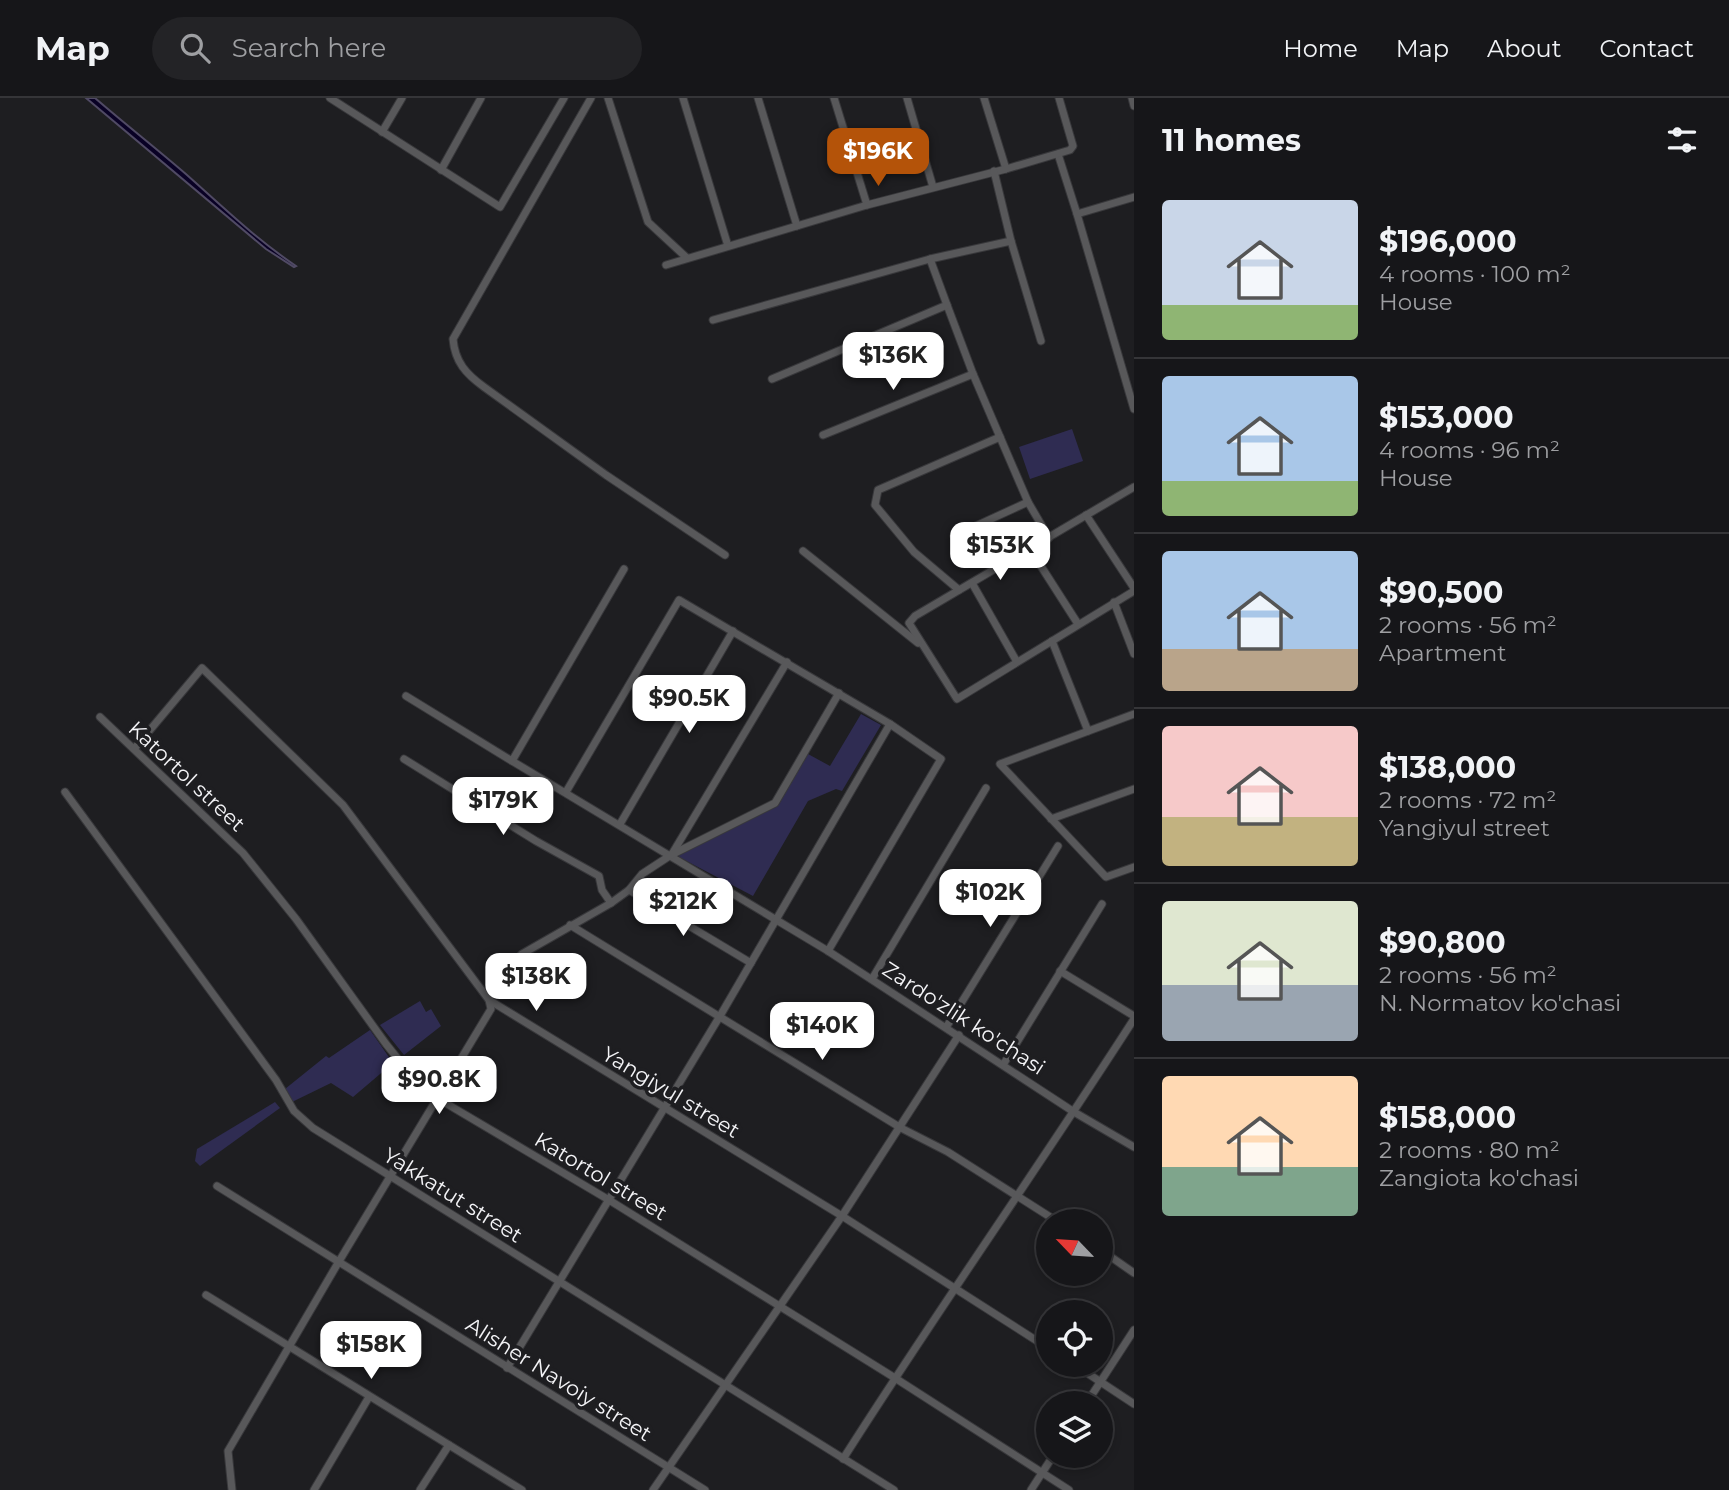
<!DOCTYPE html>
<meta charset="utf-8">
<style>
:root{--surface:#161619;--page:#232326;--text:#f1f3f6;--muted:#9e9fa2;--line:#353538;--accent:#b45309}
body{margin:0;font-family:Montserrat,sans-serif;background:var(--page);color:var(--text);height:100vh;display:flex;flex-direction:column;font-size:26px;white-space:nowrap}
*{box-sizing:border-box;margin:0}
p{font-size:23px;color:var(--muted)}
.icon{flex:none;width:38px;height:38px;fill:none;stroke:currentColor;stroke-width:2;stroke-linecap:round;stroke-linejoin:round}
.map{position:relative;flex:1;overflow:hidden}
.drawer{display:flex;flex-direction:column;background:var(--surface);width:595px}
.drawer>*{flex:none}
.needle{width:46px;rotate:295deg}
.buttons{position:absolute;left:1036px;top:1111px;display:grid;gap:14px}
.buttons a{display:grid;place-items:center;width:77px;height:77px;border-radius:50%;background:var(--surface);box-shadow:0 4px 10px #0003,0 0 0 2px var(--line);font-size:35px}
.price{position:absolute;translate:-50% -60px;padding:0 16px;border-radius:14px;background:#fff;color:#222;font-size:23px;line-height:46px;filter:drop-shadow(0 2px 4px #0008)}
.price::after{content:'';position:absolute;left:50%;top:42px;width:21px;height:16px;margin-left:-10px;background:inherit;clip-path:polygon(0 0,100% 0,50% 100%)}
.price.active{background:var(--accent);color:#fff}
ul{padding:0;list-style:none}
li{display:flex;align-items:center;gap:21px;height:175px;padding:0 28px}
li+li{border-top:2px solid var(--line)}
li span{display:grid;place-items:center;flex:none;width:196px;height:140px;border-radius:7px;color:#555}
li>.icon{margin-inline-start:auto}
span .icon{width:84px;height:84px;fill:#fffc;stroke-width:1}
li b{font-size:30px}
h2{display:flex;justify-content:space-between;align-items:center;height:84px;padding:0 28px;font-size:30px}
header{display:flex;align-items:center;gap:42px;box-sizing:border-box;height:98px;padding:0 35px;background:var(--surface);border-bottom:2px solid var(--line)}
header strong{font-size:33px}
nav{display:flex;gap:38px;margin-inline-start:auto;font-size:24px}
.search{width:490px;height:63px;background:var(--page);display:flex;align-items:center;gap:18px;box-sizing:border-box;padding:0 24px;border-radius:38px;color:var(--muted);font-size:26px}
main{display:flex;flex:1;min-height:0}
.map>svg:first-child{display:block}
.green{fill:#2f2c52}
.water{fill:#090125;stroke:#504a64;stroke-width:2}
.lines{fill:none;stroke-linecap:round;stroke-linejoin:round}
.minor-casing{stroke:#38383b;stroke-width:9}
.minor{stroke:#58585a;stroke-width:7}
.labels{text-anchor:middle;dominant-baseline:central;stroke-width:7;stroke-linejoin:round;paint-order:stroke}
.street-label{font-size:21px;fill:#f4f4f7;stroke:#1e1e21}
</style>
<header>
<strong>Map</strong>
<div class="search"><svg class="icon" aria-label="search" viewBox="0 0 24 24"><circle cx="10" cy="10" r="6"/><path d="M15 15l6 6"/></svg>Search here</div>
<nav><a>Home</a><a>Map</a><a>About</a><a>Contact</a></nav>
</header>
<main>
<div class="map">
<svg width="1134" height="1392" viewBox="0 0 1134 1392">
<rect width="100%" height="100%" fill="#1e1e21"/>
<g class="green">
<polygon points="1072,331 1083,363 1030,381 1019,349"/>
<polygon points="861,616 881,627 842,693 836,691 808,703 753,798 677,758 777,706 808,656 830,668"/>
<polygon points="420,903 426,914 431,911 441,928 404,957 380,927"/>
<polygon points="370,932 393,965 353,999 331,985 292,1004 285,991 326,958 329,960"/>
<polygon points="275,1004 280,1010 200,1068 195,1063 197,1051"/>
</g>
<path class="water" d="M86,0H95C125,26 157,51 187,77C223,109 256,141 296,168L294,169L266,151Z"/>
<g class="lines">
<g class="minor-casing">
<g id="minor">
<polyline points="330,0 500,109 564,0"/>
<path d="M591,0L453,241C455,264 466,276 484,289L606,377L725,457"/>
<polyline points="608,0 648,124 687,160"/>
<polyline points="683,0 728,148"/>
<polyline points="758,0 797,128"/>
<polyline points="834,0 867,107"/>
<polyline points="907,0 933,89"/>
<polyline points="984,0 1006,71"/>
<polyline points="1132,0 1134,8"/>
<polyline points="382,34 402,0"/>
<polyline points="1058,56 1077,116"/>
<polyline points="441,72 481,0"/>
<polyline points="1134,99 1077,116 1134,311"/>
<polyline points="1011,143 1041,243"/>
<polyline points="666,167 867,107 1006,71 1070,52 1073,48 1059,0"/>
<polyline points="947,207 973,276 1000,339"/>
<polyline points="713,222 930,161 1011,143 994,73"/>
<polyline points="772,281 947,207 930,161"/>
<polyline points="823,337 973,276"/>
<polyline points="1134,389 915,518 909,525 957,601 1134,493"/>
<polyline points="1028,404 1049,440"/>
<polyline points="1086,417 1134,490"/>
<polyline points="954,438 1028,404 1000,339 878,392 875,407 914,454 959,492"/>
<polyline points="1030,451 1078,526"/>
<polyline points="803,453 918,545"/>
<polyline points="624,471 512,663 828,853 1074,1014 1134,1049"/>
<polyline points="972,485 1017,564"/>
<polyline points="1114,504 1134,556"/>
<polyline points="1052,543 1088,633"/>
<polyline points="406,598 512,663"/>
<polyline points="1134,616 1000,666 1106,779 1134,769"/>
<polyline points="100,619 243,755 296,821 386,946 418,986 437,1000 609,1102 895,1280 1069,1392"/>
<polyline points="134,651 202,570 343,707 489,902 842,1118 1048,1250"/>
<polyline points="404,661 536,743 599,778 602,792 611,805"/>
<polyline points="65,694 276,982 294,1013 313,1030 894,1392"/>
<polyline points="566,694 679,502 890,626 941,661 828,853"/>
<polyline points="1051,721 1134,691"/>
<polyline points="620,726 733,533"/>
<polyline points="672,756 787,564"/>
<polyline points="629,792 751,865"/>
<polyline points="570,827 901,1030 948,1054 1058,1124"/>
<polyline points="1060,873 1134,918"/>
<polyline points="872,881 986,690"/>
<polyline points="947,928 1058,748"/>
<polyline points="1003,967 1102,806"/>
<polyline points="217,1088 705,1392"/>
<polyline points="1101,1152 1134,1175"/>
<polyline points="206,1197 522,1392"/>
<polyline points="1075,1267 1134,1306"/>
<polyline points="507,1270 720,918 890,626"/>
<polyline points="1086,1306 1134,1232"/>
<path d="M843,1361C937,1213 1039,1069 1134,921"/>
<polyline points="232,1392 228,1353 338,1165 491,911 489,902 495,883 522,856 611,805 629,792 642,776 671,757 775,705 839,595"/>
<polyline points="314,1392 369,1299"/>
<polyline points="420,1392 449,1347"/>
<polyline points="653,1392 842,1118 959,937"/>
<polyline points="1031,1392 1053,1358"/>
</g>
</g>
<use href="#minor" class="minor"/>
</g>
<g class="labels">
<g class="street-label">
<text transform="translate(187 678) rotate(43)">Katortol street</text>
<text transform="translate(964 920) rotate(33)">Zardo'zlik ko'chasi</text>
<text transform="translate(671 994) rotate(31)">Yangiyul street</text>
<text transform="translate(601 1078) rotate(31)">Katortol street</text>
<text transform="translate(453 1097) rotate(32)">Yakkatut street</text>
<text transform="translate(559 1281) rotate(32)">Alisher Navoiy street</text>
</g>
</g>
</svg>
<div class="buttons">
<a><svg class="needle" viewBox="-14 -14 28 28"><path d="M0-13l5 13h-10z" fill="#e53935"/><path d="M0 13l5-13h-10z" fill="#9e9fa2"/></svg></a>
<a><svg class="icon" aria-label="locate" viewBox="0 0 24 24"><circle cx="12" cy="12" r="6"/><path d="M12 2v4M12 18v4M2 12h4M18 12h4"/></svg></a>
<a><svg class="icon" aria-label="layers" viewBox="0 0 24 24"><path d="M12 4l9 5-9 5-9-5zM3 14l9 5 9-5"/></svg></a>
</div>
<b class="price active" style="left:878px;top:90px">$196K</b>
<b class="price" style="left:893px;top:294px">$136K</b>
<b class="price" style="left:1000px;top:484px">$153K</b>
<b class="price" style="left:689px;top:637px">$90.5K</b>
<b class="price" style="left:503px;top:739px">$179K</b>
<b class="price" style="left:990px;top:831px">$102K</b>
<b class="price" style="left:683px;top:840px">$212K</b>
<b class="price" style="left:536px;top:915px">$138K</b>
<b class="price" style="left:822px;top:964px">$140K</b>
<b class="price" style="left:439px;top:1018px">$90.8K</b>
<b class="price" style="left:371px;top:1283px">$158K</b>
</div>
<section class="drawer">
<h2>11 homes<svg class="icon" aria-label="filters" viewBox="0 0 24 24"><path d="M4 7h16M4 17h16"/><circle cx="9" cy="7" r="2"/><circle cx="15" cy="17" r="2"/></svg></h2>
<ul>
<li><span style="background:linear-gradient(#c9d6e8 75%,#8fb573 0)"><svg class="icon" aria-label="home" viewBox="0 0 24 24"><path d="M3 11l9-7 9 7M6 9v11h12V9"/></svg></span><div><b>$196,000</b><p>4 rooms · 100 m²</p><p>House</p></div></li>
<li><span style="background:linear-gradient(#a9c7e8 75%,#8fb573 0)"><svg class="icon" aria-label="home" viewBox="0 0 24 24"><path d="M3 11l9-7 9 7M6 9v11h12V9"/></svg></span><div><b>$153,000</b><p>4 rooms · 96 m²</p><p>House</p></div></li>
<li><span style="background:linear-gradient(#a9c7e8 70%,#b9a48a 0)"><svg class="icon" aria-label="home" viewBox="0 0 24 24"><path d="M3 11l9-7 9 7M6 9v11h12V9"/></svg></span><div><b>$90,500</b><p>2 rooms · 56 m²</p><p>Apartment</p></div></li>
<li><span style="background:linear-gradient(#f6c9c9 65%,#c2b280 0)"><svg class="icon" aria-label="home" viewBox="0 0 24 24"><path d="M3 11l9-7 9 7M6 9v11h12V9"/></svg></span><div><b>$138,000</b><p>2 rooms · 72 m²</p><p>Yangiyul street</p></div></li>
<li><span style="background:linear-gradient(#dfe7d0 60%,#9aa5b1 0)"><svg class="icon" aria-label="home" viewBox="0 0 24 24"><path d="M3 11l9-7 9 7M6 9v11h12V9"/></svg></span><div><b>$90,800</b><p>2 rooms · 56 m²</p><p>N. Normatov ko'chasi</p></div></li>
<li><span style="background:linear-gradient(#ffd9b3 65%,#7fa58c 0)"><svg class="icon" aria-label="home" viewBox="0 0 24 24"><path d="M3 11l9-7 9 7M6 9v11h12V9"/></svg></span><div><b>$158,000</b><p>2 rooms · 80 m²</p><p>Zangiota ko'chasi</p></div></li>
</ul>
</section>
</main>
